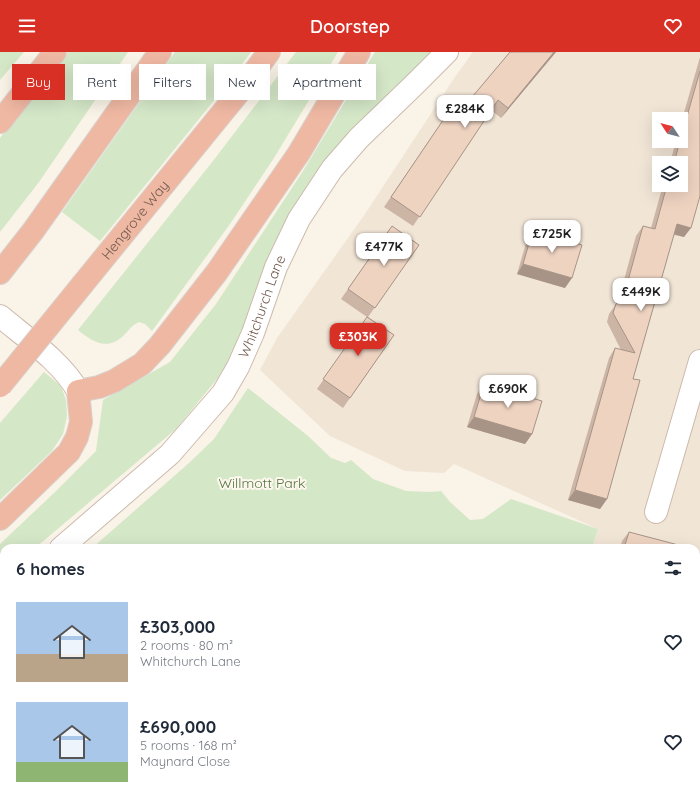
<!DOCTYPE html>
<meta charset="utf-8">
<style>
:root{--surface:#fff;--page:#f6f6f7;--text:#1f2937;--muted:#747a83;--accent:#d93025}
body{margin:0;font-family:Quicksand,sans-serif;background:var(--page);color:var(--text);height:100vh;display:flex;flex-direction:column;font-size:15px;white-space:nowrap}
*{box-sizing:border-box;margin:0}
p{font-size:13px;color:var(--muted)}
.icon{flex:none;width:22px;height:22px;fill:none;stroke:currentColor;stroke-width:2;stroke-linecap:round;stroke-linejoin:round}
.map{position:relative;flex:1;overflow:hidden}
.panel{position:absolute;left:0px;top:492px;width:700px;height:256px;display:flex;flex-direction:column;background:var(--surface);border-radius:12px 12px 0 0;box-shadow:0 4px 16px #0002}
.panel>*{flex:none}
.banner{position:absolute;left:12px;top:12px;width:400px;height:36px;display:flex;gap:8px}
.needle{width:26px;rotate:306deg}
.fabs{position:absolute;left:652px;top:60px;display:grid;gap:8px}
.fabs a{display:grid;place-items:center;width:36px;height:36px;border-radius:0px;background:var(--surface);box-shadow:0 4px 16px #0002;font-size:20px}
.price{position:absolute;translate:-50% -34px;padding:0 9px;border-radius:8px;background:#fff;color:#222;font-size:13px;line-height:26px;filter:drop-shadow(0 1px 2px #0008)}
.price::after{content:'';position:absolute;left:50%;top:24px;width:12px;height:9px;margin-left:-6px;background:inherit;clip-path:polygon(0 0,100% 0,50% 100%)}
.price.current{background:var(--accent);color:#fff}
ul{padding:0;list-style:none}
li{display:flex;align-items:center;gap:12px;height:100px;padding:0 16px}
li span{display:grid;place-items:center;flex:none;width:112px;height:80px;border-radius:0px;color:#555}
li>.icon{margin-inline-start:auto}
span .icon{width:48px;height:48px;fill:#fffc;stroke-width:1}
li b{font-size:17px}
h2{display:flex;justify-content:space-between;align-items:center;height:48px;padding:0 16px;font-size:17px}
.chip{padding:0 14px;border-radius:0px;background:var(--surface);box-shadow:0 4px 16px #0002;font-size:14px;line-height:36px}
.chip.current{background:var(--accent);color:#fff}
header{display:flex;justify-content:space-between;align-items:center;height:52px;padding:0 16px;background:var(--accent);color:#fff;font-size:18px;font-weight:600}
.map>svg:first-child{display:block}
.residential{fill:#f1e5d6;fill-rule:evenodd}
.green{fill:#d4e7c7}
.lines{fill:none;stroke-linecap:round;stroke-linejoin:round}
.minor-casing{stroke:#ccbbae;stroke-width:24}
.highway-casing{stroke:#d8d1cd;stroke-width:24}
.minor{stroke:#fff;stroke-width:22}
.highway{stroke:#efb8a3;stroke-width:22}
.highway-bridge-casing{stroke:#d8d1cd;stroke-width:24;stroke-linecap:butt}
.highway-bridge{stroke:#efb8a3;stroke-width:22}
.wall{fill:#cdb5a6}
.shaded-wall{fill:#a79487}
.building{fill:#eed3c1;stroke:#a79487}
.labels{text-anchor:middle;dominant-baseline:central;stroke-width:4;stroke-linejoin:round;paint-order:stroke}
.street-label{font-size:14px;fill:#725b4e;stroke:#fdf7ed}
.park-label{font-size:14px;fill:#547746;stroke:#fdf7ed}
</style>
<header><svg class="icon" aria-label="menu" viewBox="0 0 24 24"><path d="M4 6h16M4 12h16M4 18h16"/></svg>Doorstep<svg class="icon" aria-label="heart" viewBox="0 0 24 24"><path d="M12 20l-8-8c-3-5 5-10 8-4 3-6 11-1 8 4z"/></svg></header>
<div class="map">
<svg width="700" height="748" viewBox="0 0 700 748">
<rect width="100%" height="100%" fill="#faf3e7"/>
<g class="residential">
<path d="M473,0H700V748H641L643,744H696V496H592L598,477L454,412L444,421L405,419L330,384L260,318L277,286L365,162L455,25ZM659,67H681V89H659ZM659,111H681V133H659Z"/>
<polygon points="0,606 4,606 4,744 223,744 226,748 0,748"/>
</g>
<g class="green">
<polygon points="0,0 24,0 0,28"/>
<polygon points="68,0 128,0 39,130 0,180 0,86"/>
<polygon points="175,0 251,0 225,35 100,189 62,160"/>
<path d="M296,0H338L274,106L230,172L152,279L145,272L139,270C132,273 130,277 125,282C108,300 93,290 78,278L213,109Z"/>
<polygon points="375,0 431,0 332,105 243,286 217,327 176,377 35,496 4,496 4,528 0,533 0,492 54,441 96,399 103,348 170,310 216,252 303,119"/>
<polygon points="44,320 61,334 66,348 67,364 63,382 52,399 0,448 0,371"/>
<polygon points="248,336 308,384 331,406 345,411 351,408 373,427 406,439 430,440 441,439 450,450 470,468 483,467 511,447 598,477 592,496 92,496 189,411 214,387"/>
<polygon points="274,744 643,744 641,748 277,748"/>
</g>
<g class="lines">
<g class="minor-casing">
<g id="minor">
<path d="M0,264C26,286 61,309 78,339"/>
<polyline points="656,460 700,309"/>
<path id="s1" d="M61,496L170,402L223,341L238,315L253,281L276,215L299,167L332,117L359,86L414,33L447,0"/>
<polyline points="0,562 4,556"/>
<polyline points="259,744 261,748"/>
</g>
</g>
<g class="highway-casing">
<g id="highway">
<polyline points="0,70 55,0"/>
<polyline points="0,221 33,179 160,0"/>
<path id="s2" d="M82,233L240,39L269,0"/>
<polyline points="0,467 69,400 77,385 81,370 78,339 99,335 114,329 142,312 160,293 217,220 299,101 359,0"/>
</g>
</g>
<use href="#minor" class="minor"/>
<use href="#highway" class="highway"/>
<g class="highway-bridge-casing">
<polyline id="highway-bridge" points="0,334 82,233"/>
</g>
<use href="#highway-bridge" class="highway-bridge"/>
</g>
<g class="wall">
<polygon points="510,0 556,0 501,66 491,58 413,174 384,155 454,52 462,57"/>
<polygon points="700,5 700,144 684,185 674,183 633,327 607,447 600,457 568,448 609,306 615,296 621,298 607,270 609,262 616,252 618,250 636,184 643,174 651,176 663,133 681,133 681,111 670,111 676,89 681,89 681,71"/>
<polygon points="392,174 419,193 368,265 394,283 343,356 317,337 367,265 341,247"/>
<polygon points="533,178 565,236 517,222 527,188"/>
<polygon points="484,332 532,382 525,392 467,375 477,342"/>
<polygon points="629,480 686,496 620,496 622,489"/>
<polygon points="700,570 700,596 696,594 696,585"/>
<polygon points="4,638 4,657 0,655 0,644"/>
<polygon points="127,744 213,744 216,748 133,748"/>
</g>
<g class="shaded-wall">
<polygon points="554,0 556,0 501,66 508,56"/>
<polygon points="677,172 691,176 684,185 670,181"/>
<polygon points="523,212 572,226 565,236 517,222"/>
<polygon points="474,365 532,382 525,392 467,375"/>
<polygon points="575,438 607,447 600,457 568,448"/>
<polygon points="700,585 700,596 696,594 696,590"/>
</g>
<g class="building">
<polygon points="510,0 554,0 508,56 498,48 420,165 391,145 454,52 462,57"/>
<polygon points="700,19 700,144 691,176 677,172 633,327 640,328 607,447 575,438 615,296 635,301 613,261 616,252 623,247 643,174 655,177 667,133 681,133 681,111 674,111 680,89 681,89 681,85"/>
<polygon points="392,174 419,193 375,256 348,237"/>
<polygon points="533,178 582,193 572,226 523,212"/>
<polygon points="367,265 394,283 350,346 323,327"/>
<polygon points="484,332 542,349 532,382 474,365"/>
<polygon points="629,480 686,495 686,496 624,496"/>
<polygon points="156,744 213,744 217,747 216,748 162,748"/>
</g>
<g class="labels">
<g class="street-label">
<text stroke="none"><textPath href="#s2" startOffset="84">Hengrove Way</textPath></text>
<text stroke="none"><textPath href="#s1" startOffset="320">Whitchurch Lane</textPath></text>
</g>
<g class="park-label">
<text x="262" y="431">Willmott Park</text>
</g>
</g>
</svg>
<div class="fabs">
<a><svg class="needle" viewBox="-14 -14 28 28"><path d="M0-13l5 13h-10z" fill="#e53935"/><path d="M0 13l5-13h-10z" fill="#747a83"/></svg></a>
<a><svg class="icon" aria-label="layers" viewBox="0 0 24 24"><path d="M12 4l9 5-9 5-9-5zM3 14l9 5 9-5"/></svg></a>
</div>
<b class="price" style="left:465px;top:77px">£284K</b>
<b class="price" style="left:552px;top:202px">£725K</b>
<b class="price" style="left:384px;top:215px">£477K</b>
<b class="price" style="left:641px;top:260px">£449K</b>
<b class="price current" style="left:358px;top:305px">£303K</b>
<b class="price" style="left:508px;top:357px">£690K</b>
<div class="banner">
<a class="chip current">Buy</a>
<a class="chip">Rent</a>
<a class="chip">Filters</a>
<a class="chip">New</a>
<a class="chip">Apartment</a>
</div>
<section class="panel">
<h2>6 homes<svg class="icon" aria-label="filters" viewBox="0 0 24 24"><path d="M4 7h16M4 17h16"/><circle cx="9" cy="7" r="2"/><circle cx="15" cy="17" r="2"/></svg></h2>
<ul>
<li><span style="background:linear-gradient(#a9c7e8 65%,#b9a48a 0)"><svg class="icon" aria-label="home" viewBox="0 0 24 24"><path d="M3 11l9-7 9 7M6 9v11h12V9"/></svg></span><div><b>£303,000</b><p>2 rooms · 80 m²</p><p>Whitchurch Lane</p></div><svg class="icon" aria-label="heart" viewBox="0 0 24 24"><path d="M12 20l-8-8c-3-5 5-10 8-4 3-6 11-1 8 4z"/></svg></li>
<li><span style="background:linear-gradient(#a9c7e8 75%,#8fb573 0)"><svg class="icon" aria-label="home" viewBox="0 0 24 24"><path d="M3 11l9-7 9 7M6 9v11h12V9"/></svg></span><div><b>£690,000</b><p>5 rooms · 168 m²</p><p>Maynard Close</p></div><svg class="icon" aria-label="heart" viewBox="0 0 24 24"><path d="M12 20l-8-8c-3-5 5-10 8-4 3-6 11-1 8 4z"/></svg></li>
</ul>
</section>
</div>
